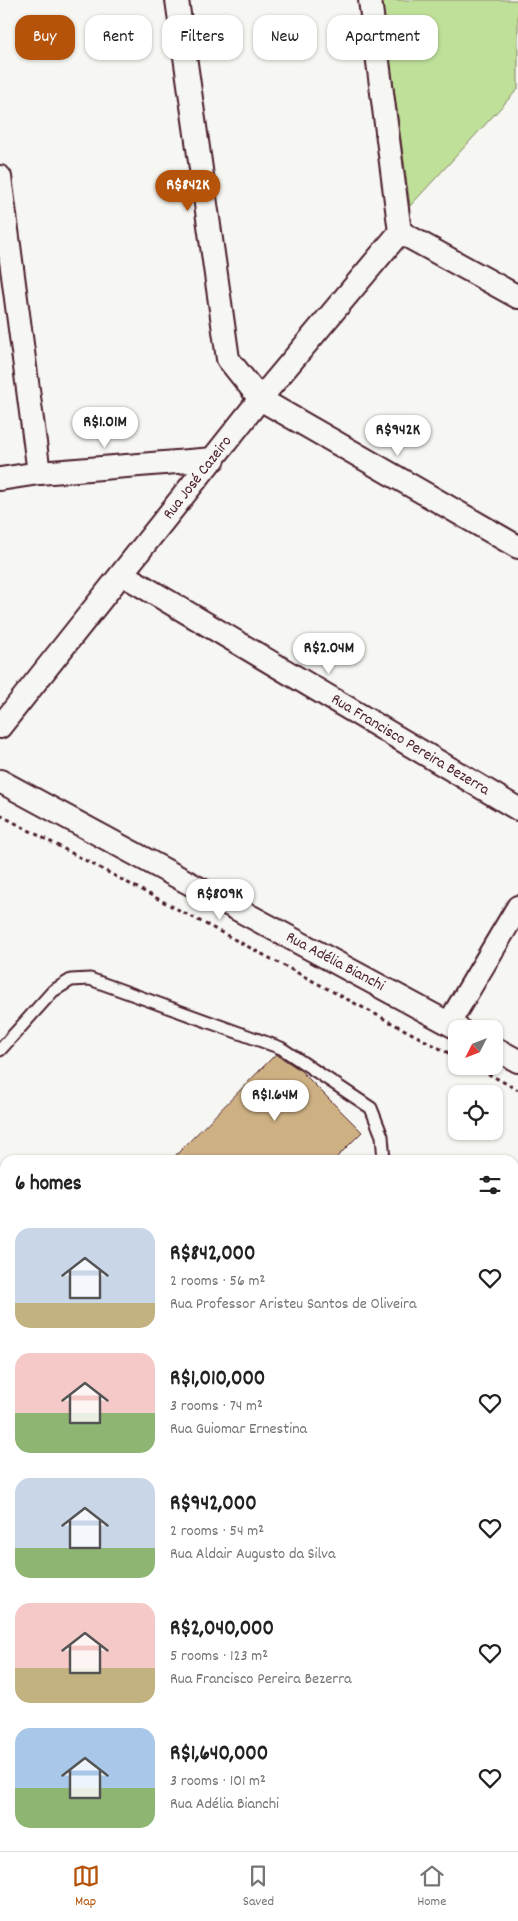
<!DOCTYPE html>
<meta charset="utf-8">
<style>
:root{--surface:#fff;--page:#f6f6f6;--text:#222;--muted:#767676;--line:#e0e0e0;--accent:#b45309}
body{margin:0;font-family:Dekko,sans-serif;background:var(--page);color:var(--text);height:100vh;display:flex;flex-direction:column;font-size:19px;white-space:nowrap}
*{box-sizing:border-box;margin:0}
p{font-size:16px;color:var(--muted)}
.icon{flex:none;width:28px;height:28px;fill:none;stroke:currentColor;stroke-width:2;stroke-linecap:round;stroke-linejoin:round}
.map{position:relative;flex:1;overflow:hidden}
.details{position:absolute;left:0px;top:1155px;width:519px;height:696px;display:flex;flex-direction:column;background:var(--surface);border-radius:15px 15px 0 0;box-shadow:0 1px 4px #0004}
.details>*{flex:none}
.top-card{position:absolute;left:15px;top:15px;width:489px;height:45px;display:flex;gap:10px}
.needle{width:32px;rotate:228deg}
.controls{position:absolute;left:448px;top:1020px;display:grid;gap:10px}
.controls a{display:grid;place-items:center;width:55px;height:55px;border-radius:10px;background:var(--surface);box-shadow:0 1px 4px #0004;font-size:25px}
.price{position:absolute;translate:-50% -42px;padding:0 11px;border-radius:18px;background:#fff;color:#222;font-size:16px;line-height:32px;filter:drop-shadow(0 1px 2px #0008)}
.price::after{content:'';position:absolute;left:50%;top:30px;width:15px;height:11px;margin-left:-8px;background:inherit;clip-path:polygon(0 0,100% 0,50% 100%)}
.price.active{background:var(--accent);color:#fff}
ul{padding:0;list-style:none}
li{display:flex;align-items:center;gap:15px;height:125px;padding:0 15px}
li span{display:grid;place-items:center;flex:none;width:140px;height:100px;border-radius:15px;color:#555}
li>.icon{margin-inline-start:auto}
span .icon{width:60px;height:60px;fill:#fffc;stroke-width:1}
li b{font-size:21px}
h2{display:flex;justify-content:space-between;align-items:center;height:60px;padding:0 15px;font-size:21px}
.tag{padding:0 18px;border-radius:15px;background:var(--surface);box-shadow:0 1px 4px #0004;font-size:18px;line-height:45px}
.tag.active{background:var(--accent);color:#fff}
.tab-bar{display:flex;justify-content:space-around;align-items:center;height:70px;border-top:1px solid var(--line);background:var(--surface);font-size:14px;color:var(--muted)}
.tab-bar a{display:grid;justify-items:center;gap:2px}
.tab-bar .active{color:var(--accent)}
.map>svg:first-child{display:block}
.green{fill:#bfe099;stroke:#848062}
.building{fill:#ceb183;stroke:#4a1f2b}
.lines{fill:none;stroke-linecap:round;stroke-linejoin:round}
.lane-casing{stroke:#4a1f2b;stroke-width:15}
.street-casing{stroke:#4a1f2b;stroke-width:26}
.secondary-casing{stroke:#4a1f2b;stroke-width:31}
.highway-casing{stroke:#4a1f2b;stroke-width:31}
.path{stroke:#4a1f2b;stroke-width:3;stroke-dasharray:4 4;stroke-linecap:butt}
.lane{stroke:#f6f6f2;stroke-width:11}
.street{stroke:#f6f6f2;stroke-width:22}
.secondary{stroke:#f6f6f2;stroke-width:28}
.highway{stroke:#f6f6f2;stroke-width:28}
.labels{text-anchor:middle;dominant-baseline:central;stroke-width:4;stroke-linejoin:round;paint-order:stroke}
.street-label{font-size:16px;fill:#4a1f2b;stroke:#f6f6f2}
</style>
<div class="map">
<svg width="518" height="1851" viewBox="0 0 518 1851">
<rect width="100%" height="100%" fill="#f6f6f2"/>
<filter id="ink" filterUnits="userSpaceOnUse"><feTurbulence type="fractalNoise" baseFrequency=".02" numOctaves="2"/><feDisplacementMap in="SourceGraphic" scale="10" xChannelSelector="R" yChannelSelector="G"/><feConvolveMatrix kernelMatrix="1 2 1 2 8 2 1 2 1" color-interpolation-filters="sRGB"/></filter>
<g filter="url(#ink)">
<polygon class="green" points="382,0 518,0 518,89 410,206"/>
<polygon class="building" points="276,1054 300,1070 362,1132 334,1160 171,1160"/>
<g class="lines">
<g class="lane-casing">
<g id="lane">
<polyline points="0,1050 53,991 71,980 90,979 281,1048 371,1108 382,1136 384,1160"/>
<polyline points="0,1230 5,1234"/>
<polyline points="514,1573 518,1569"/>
</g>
</g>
<g class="street-casing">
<g id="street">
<polyline points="177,0 228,359 260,399 518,547"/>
<polyline points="370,0 400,232"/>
<polyline points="0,177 39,473"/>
<polyline points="400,232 518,297"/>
<polyline points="0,479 39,473 214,459"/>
<polyline points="122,574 518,809"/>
<polyline points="0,727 260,399 400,232"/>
<polyline points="0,781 459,1029"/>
<polyline points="449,1023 518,907"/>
<polyline points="494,1048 518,1061"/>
</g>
</g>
<g class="secondary-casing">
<g id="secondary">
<polyline points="0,1430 5,1435"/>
<polyline points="0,1654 5,1655"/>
<polyline points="514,1665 518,1665"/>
<polyline points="0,1685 5,1686"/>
<polyline points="514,1735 518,1735"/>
<polyline points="514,1771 518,1771"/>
</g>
</g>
<g class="highway-casing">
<g id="highway">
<polyline points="0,1530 5,1536"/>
<polyline points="2,1851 7,1846"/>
</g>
</g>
<g class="path">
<polyline points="0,815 456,1057"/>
<polyline points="474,1066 518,1090"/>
</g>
<use href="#lane" class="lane"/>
<use href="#street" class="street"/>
<use href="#secondary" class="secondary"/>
<use href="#highway" class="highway"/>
</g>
</g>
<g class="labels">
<g class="street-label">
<text transform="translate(198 478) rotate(-52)">Rua José Cazeiro</text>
<text transform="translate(410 745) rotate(31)">Rua Francisco Pereira Bezerra</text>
<text transform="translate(335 962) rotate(28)">Rua Adélia Bianchi</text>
</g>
</g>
</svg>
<div class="controls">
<a><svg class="needle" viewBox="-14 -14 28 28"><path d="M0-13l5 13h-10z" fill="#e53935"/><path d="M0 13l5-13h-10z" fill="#767676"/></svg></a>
<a><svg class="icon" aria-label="locate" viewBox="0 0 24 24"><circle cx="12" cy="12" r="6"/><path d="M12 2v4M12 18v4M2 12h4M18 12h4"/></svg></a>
</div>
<b class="price active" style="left:188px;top:212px">R$842K</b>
<b class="price" style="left:105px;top:449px">R$1.01M</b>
<b class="price" style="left:398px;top:457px">R$942K</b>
<b class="price" style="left:329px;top:675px">R$2.04M</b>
<b class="price" style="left:220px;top:921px">R$809K</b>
<b class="price" style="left:275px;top:1122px">R$1.64M</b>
<div class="top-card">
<a class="tag active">Buy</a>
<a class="tag">Rent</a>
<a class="tag">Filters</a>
<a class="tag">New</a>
<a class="tag">Apartment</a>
</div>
<section class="details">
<h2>6 homes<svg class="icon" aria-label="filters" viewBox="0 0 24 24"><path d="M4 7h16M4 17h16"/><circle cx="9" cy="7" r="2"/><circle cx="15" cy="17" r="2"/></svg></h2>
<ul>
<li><span style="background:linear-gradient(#c9d6e8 75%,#c2b280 0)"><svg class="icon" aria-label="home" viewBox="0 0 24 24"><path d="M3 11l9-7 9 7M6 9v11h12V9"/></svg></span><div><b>R$842,000</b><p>2 rooms · 56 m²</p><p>Rua Professor Aristeu Santos de Oliveira</p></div><svg class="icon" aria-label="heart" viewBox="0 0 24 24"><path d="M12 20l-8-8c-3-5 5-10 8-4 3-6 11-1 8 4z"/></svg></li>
<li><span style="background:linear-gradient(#f6c9c9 60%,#8fb573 0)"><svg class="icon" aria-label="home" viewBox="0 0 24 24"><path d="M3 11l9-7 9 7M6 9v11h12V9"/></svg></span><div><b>R$1,010,000</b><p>3 rooms · 74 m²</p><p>Rua Guiomar Ernestina</p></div><svg class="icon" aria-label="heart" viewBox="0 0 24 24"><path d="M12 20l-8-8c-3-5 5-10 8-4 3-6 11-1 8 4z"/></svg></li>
<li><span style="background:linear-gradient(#c9d6e8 70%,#8fb573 0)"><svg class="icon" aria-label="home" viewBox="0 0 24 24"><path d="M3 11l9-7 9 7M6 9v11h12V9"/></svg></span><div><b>R$942,000</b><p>2 rooms · 54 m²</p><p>Rua Aldair Augusto da Silva</p></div><svg class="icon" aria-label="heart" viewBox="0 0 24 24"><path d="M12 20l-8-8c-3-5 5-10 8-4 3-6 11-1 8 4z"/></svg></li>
<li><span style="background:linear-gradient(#f6c9c9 65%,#c2b280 0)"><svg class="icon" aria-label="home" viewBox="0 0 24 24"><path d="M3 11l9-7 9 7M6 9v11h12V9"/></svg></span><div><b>R$2,040,000</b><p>5 rooms · 123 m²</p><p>Rua Francisco Pereira Bezerra</p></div><svg class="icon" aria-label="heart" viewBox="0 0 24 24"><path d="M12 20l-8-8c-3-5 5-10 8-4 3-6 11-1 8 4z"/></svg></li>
<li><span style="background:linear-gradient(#a9c7e8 60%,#8fb573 0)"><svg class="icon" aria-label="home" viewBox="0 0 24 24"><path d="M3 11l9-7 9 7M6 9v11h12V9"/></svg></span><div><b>R$1,640,000</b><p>3 rooms · 101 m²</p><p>Rua Adélia Bianchi</p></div><svg class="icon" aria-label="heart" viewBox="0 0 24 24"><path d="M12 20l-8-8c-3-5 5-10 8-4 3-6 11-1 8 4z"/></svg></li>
</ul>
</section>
</div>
<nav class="tab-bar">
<a class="active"><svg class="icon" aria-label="map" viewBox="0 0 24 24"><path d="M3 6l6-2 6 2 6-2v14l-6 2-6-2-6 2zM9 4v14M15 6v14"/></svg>Map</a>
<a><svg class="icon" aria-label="saved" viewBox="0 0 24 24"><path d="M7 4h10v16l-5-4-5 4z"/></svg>Saved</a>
<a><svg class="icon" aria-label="home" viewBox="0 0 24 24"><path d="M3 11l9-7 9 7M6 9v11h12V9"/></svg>Home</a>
</nav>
